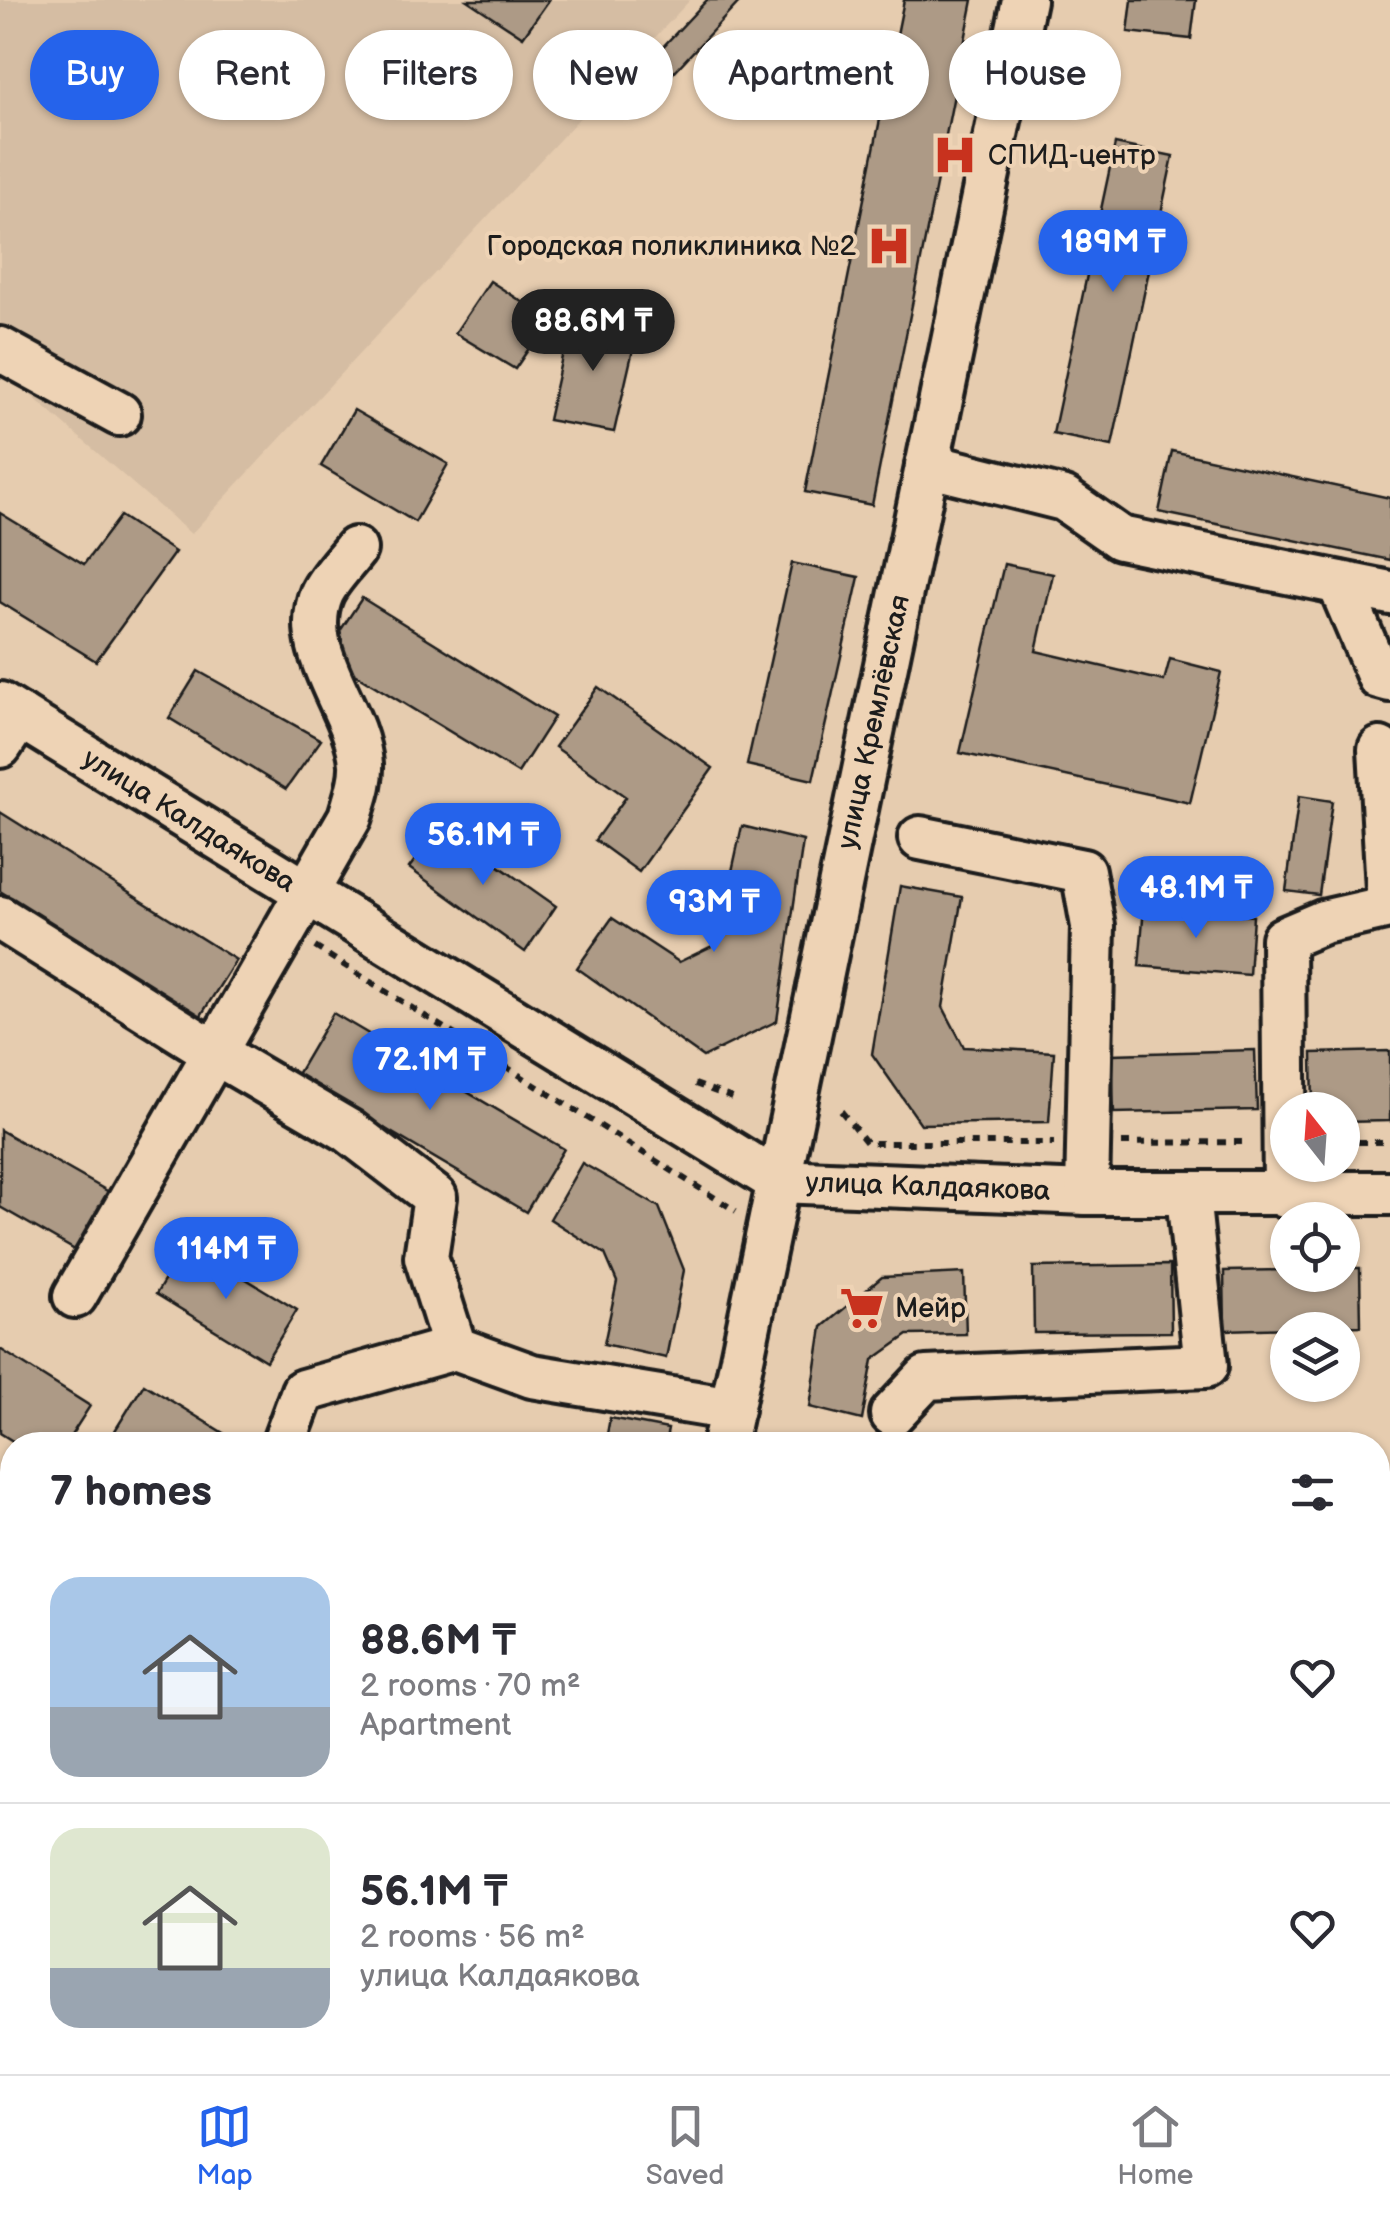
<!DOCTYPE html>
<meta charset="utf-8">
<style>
:root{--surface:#fff;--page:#f2f2f3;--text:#2b2b33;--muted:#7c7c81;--line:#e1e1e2;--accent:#2563eb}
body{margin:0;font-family:"Balsamiq Sans",sans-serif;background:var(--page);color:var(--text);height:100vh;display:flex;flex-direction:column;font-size:38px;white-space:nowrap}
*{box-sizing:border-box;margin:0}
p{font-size:32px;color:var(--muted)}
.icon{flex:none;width:55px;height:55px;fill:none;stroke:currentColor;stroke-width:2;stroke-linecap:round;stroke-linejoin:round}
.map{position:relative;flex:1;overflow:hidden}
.side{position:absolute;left:0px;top:1432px;width:1390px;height:642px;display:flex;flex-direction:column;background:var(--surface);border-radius:40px 40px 0 0;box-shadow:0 2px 8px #0004}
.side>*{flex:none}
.guide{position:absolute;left:30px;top:30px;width:1330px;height:90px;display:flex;gap:20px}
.needle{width:65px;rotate:343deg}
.buttons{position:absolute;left:1270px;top:1092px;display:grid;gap:20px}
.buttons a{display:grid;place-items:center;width:90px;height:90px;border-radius:50%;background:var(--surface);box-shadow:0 2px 8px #0004;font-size:50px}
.price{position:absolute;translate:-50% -85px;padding:0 22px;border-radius:35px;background:var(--accent);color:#fff;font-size:32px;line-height:65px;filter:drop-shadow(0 2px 5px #0008)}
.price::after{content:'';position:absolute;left:50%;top:60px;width:30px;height:22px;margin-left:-15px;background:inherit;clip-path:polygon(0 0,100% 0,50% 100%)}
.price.active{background:#222;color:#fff}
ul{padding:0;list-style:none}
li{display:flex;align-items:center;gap:30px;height:250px;padding:0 50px}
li+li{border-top:2px solid var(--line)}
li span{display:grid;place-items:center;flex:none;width:280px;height:200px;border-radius:30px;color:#555}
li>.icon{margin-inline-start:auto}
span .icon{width:120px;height:120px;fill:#fffc;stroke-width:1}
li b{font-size:42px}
h2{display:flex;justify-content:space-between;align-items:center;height:120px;padding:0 50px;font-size:42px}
.pill{padding:0 35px;border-radius:45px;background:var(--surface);box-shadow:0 2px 8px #0004;font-size:35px;line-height:90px}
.pill.active{background:var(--accent);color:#fff}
.tab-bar{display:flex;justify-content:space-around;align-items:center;height:140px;border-top:2px solid var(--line);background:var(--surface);font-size:28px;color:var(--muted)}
.tab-bar a{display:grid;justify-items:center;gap:5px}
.tab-bar .active{color:var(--accent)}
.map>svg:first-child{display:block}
.built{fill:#d5bda3}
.building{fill:#ad9a86;stroke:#1c1c1c;stroke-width:2.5}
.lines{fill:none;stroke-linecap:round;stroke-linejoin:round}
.minor-casing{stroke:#1c1c1c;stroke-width:50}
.path{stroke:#1c1c1c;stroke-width:6;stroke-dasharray:8 8;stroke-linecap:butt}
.minor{stroke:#eed3b5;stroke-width:42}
.labels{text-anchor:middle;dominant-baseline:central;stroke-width:8;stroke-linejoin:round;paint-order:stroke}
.poi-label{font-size:28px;fill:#1c1c1c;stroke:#eed3b5;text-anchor:start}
.street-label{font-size:28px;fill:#1c1c1c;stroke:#eed3b5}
</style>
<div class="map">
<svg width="1390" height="2074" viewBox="0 0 1390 2074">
<rect width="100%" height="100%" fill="#e6ccaf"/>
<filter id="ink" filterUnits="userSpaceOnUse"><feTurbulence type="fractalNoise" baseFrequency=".01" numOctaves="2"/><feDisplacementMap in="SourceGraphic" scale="20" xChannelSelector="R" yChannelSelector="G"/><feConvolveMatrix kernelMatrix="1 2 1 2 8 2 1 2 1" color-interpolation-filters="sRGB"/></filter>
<g filter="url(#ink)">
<polygon class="built" points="0,0 690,0 191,534 18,384 0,374"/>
<g class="building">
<polygon points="467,0 549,0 523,37"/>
<polygon points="707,0 741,0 661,86 642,69"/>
<polygon points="904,0 973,0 872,505 805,492"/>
<polygon points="1132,0 1196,0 1191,39 1128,32"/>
<polygon points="1115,144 1173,156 1112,446 1053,434"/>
<polygon points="490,281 549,319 515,369 455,333"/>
<polygon points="571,316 638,328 614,432 548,420"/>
<polygon points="354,410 448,464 415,522 321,466"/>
<polygon points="1172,451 1390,498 1390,560 1159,512"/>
<polygon points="0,513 84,564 120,516 175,552 96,661 0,602"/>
<polygon points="792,563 859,577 813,780 747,765"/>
<polygon points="1004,564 1053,574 1036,651 1164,681 1170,659 1221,672 1190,803 960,753"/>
<polygon points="362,598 554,717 518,773 324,655"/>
<polygon points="198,671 321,740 286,789 169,718"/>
<polygon points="598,687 713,768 639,872 595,840 626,797 555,747"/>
<polygon points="1299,796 1332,801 1319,895 1286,891"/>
<polygon points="0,812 236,960 200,1017 0,891"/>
<polygon points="441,825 556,906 525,952 409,868"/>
<polygon points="742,826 803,841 777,1021 703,1057 577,968 612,918 679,962 716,944"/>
<polygon points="900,886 962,897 943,1007 964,1047 1054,1052 1049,1122 921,1124 872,1054"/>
<polygon points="1144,907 1253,916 1249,975 1139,966"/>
<polygon points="333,1013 564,1149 526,1212 296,1076"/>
<polygon points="1255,1050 1257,1110 1114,1113 1112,1054"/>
<polygon points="1390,1051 1390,1121 1342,1122 1342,1110 1313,1110 1312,1053"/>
<polygon points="0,1130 109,1192 75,1250 0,1207"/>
<polygon points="582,1163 659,1207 684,1270 666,1358 604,1344 617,1282 605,1254 550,1219"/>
<polygon points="187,1243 297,1310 266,1361 156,1294"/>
<polygon points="1170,1265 1171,1332 1034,1333 1033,1267"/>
<polygon points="1342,1268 1360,1268 1361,1326 1225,1330 1224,1271 1288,1270 1288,1275 1342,1275"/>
<polygon points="964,1273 966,1334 908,1335 873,1360 862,1420 810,1407 822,1327 882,1277"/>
<polygon points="0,1349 90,1406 65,1445 19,1445 0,1433"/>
<polygon points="144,1384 228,1436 223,1445 106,1445"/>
<polygon points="610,1418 668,1429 665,1445 605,1445"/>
<polygon points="1390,1666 1390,1734 1378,1744 1378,1676"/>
<polygon points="1390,2034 1390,2074 1374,2074 1365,2062 1378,2062 1378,2044"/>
<polygon points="26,2062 177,2062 201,2074 21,2074"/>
<polygon points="364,2062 478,2062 463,2074 349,2074"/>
<polygon points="884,2062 976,2062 962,2074 870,2074"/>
</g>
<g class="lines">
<g class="minor-casing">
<g id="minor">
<polyline points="0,349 119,414"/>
<polyline points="927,465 1064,499 1120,538 1390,593"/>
<polyline points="1339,583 1379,677 1390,680"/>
<polyline points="0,704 777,1181 1087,1193 1390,1193"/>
<polyline points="0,746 20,716"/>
<polyline points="920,838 1083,871 1093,926 1087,1193"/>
<polyline points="0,918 214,1052 349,1131 435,1197 426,1257 455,1348 532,1376 732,1409"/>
<polyline points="1285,1196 1283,939 1323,922 1389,907 1380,749"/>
<path d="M75,1296L350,817C355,799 362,782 361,764C357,707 297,652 322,593C329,578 345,562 355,549"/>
<polyline points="892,1414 926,1378 1206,1366 1188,1195"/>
<polyline points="283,1445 303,1391 455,1348"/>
<polyline points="724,1445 1024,0"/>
<polyline points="1378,1598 1390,1588"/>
<polyline points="1378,1777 1390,1767"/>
<polyline points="0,1941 12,1947"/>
<polyline points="0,1999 12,1976"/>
<polyline points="598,2074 600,2062"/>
<polyline points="746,2074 761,2062"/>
<polyline points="1024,2074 1039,2062"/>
</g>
</g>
<g class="path">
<polyline points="315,947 736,1211"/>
<polyline points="695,1084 735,1099"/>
<polyline points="841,1111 867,1143 1054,1143"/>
<polyline points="1342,1142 1390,1142"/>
<polyline points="1122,1143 1249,1142"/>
<polyline points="548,2074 564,2063"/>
</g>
<use href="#minor" class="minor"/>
</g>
</g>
<defs>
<g id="hospital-bare" transform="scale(3.45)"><path d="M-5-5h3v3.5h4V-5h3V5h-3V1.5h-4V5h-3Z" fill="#c8321e" stroke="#eed3b5" stroke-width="2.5" paint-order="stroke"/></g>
<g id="supermarket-bare" transform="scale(3.45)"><path d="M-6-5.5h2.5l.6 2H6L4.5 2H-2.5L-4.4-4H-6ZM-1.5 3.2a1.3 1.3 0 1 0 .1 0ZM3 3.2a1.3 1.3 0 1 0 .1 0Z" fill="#c8321e" stroke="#eed3b5" stroke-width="2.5" paint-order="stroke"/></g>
</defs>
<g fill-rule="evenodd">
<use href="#hospital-bare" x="955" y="155"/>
<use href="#hospital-bare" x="889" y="246"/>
<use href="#supermarket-bare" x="862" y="1308"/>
</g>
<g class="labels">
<g class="poi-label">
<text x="988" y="155">СПИД-центр</text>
<text x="856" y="246" text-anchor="end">Городская поликлиника №2</text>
<text x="895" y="1308">Мейр</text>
</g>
<g class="street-label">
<text transform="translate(874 722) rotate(-78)">улица Кремлёвская</text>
<text transform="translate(189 821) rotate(32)">улица Калдаякова</text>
<text transform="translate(928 1187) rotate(2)">улица Калдаякова</text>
</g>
</g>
</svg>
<div class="buttons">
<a><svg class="needle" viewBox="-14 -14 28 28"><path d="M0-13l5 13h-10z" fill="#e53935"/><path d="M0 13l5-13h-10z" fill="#7c7c81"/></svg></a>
<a><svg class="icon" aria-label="locate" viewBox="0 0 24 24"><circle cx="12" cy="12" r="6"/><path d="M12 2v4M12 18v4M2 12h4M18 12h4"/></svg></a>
<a><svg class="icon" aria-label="layers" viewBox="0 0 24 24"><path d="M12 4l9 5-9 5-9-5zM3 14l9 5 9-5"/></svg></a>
</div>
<b class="price" style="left:1113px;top:295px">189M ₸</b>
<b class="price active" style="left:593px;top:374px">88.6M ₸</b>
<b class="price" style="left:483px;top:888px">56.1M ₸</b>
<b class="price" style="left:1196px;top:941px">48.1M ₸</b>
<b class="price" style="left:714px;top:955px">93M ₸</b>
<b class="price" style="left:430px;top:1113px">72.1M ₸</b>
<b class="price" style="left:226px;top:1302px">114M ₸</b>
<div class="guide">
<a class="pill active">Buy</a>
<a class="pill">Rent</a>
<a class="pill">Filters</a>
<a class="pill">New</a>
<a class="pill">Apartment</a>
<a class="pill">House</a>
</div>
<section class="side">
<h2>7 homes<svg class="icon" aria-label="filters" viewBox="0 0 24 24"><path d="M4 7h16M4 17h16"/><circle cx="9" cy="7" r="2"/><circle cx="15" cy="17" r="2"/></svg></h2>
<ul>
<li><span style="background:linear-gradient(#a9c7e8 65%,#9aa5b1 0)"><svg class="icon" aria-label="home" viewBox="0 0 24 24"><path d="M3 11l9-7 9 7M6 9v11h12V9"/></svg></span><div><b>88.6M ₸</b><p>2 rooms · 70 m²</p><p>Apartment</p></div><svg class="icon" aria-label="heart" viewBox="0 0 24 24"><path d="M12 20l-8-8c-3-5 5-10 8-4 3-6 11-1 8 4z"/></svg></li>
<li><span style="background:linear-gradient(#dfe7d0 70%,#9aa5b1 0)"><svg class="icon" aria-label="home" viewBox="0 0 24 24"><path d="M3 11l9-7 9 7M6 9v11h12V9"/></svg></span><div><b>56.1M ₸</b><p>2 rooms · 56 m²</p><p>улица Калдаякова</p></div><svg class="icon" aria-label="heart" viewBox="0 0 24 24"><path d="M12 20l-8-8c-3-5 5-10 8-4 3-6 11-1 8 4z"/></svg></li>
</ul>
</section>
</div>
<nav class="tab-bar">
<a class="active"><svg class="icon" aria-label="map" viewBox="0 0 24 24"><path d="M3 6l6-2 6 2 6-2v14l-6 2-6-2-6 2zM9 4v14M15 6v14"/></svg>Map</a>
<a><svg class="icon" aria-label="saved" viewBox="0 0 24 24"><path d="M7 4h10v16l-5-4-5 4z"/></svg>Saved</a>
<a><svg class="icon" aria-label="home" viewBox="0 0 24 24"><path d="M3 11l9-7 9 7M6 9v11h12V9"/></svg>Home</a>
</nav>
